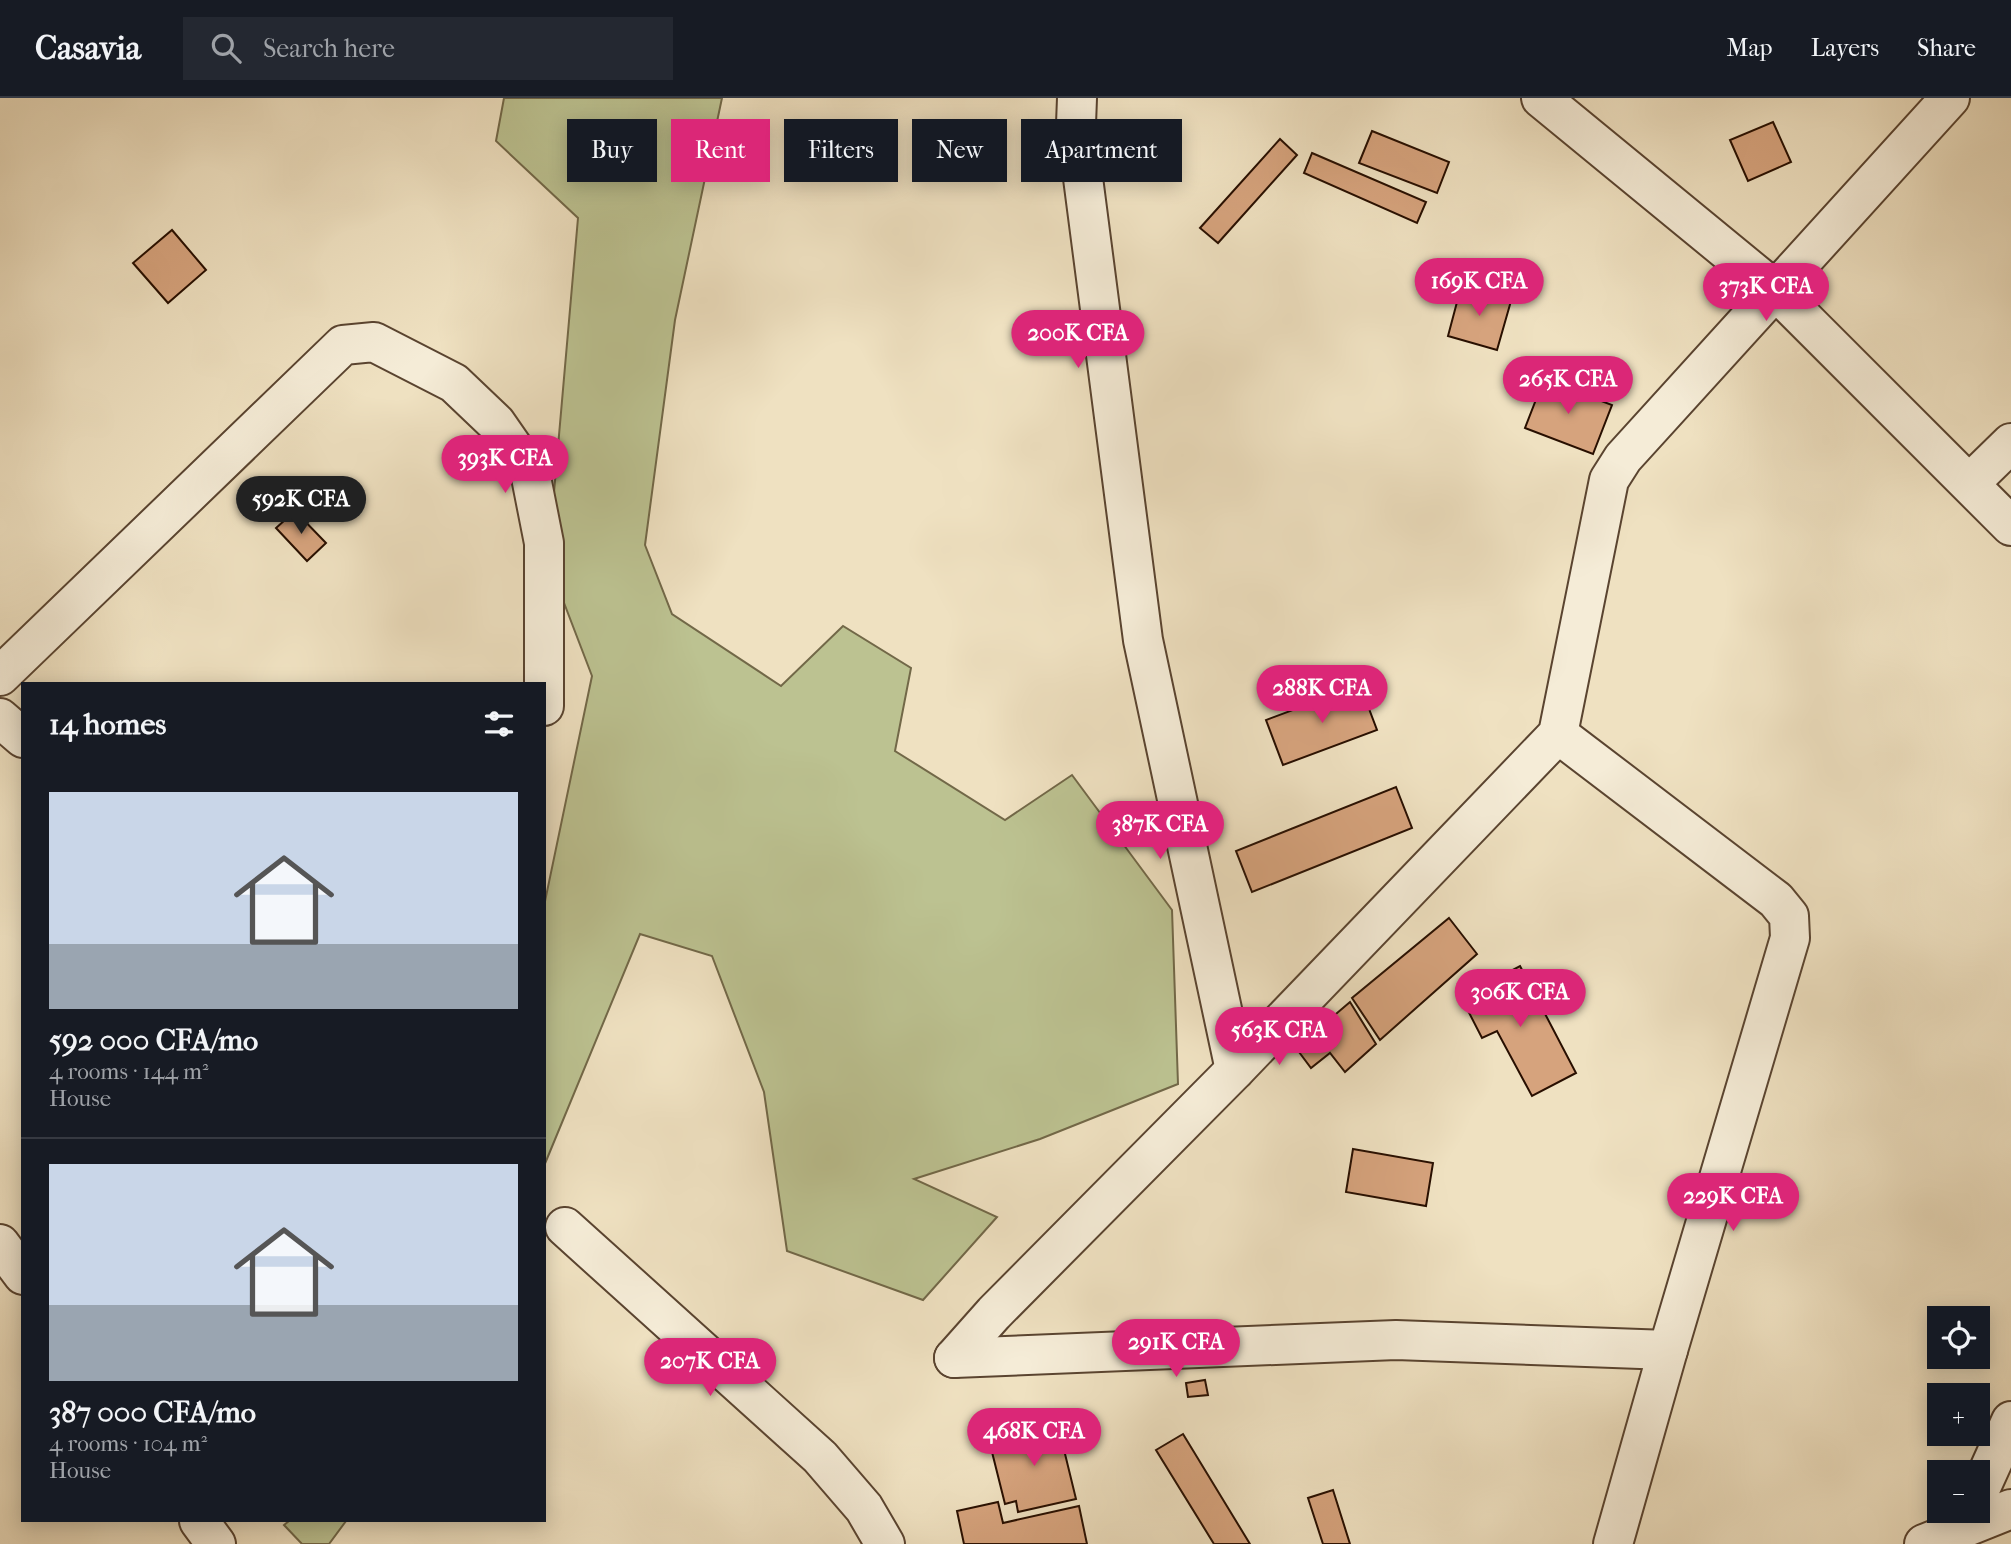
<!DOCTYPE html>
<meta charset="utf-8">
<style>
:root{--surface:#171b24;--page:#242831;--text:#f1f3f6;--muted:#9ea1a6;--line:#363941;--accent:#db2777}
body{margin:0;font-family:"IM FELL French Canon",serif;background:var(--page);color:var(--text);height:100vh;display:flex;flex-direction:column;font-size:26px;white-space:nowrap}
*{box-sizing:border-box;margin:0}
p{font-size:23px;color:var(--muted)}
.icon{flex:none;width:38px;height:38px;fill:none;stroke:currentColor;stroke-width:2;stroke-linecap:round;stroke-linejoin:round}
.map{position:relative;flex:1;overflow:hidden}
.side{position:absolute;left:21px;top:584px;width:525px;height:840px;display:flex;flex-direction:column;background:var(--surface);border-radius:0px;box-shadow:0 4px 18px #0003}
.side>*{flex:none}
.top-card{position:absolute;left:567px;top:21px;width:665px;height:63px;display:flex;gap:14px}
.fabs{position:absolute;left:1927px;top:1208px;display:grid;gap:14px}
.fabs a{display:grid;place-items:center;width:63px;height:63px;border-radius:0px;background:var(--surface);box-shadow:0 4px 18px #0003;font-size:35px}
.price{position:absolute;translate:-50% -60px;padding:0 16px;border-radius:24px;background:var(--accent);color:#fff;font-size:23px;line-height:46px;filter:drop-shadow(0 2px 4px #0008)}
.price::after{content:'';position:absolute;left:50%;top:42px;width:21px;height:16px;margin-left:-10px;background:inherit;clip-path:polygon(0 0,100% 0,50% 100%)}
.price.current{background:#222;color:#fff}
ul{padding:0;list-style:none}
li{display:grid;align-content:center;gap:14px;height:371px;padding:0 28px}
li+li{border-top:2px solid var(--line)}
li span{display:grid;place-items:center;height:217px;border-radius:0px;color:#555}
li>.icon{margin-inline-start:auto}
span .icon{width:126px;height:126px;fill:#fffc;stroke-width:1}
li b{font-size:30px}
h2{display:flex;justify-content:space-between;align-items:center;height:84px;padding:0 28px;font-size:30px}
.pill{padding:0 24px;border-radius:0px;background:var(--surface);box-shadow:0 4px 18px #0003;font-size:24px;line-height:63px}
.pill.current{background:var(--accent);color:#fff}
header{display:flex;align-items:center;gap:42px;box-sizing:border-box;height:98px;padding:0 35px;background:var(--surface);border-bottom:2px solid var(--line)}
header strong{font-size:33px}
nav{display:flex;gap:38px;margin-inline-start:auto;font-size:24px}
.search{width:490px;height:63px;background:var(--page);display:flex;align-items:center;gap:18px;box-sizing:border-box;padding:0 24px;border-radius:0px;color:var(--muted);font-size:26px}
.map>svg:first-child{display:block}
.green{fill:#bcc291;stroke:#726848;stroke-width:2}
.building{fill:#d6a37d;stroke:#280f00;stroke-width:2}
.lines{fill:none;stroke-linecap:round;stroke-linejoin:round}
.street-casing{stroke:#5a4430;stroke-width:42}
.street{stroke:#f5ecd7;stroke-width:38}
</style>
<header>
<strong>Casavia</strong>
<div class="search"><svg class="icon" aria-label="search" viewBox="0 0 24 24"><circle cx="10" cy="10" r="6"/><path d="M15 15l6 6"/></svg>Search here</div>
<nav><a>Map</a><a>Layers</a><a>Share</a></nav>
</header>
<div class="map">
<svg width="2011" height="1446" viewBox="0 0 2011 1446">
<rect width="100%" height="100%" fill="#efe1c1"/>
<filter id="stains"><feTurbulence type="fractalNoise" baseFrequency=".00286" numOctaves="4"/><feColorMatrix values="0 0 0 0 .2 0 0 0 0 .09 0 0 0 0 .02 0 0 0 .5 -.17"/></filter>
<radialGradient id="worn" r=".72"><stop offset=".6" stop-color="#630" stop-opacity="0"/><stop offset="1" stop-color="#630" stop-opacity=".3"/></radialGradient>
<g class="green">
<polygon points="504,0 722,0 675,222 645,447 672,516 781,588 843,528 911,570 895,653 1005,722 1072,677 1172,812 1178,986 1040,1041 914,1081 997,1119 923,1202 787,1153 764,994 712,858 640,836 544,1068 544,808 592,578 548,463 578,120 496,43"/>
<polygon points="289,1423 346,1423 329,1446 302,1446 284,1427"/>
</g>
<g class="building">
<polygon points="1773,24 1791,64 1748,83 1730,42"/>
<polygon points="1372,33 1449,64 1437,95 1359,65"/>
<polygon points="1280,41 1297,57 1218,145 1200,130"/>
<polygon points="1312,55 1426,104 1417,125 1304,75"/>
<polygon points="172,132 206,172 168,205 133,165"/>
<polygon points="1461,189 1511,203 1497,252 1448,238"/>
<polygon points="1544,281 1612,307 1593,356 1525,330"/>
<polygon points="295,413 326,445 307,463 276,430"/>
<polygon points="1360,587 1377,632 1283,667 1266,622"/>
<polygon points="1396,689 1412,730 1252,794 1236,753"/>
<polygon points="1449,820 1477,856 1380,942 1352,900"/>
<polygon points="1520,868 1576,975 1532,998 1497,933 1482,940 1461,899"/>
<polygon points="1350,904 1376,946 1345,974 1330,955 1311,970 1296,950"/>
<polygon points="1353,1051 1433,1065 1426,1108 1346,1094"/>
<polygon points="1205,1282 1208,1297 1188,1299 1186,1285"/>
<polygon points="1057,1323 1076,1401 1018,1414 1016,1403 1005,1406 990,1346 1006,1343 1005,1335"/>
<polygon points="1183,1336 1250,1446 1214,1446 1156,1352"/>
<polygon points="1333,1392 1350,1446 1323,1446 1308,1400"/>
<polygon points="998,1404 1003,1425 1079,1408 1087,1446 964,1446 957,1413"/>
</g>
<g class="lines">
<g class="street-casing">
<g id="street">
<polyline points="1077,0 1076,26 1143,542 1235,972"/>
<polyline points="1541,0 1776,193 2011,428"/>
<polyline points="1970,385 2011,345"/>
<polyline points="0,578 343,247 374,244 454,285 496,325 530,374 544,445 544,608"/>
<polyline points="0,620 23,640"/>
<polyline points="1558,636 1776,802 1789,818 1790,840 1668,1252 1613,1446"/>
<polyline points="565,1129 820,1359 864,1410 885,1446"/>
<polyline points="0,1146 23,1177"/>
<polyline points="954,1260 994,1215 1235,972 1558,636 1609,382 1623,360 1950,0"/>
<polyline points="954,1260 1396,1242 1668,1252"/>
<polyline points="1978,1396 2011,1323"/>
<polyline points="199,1423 216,1446"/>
<polyline points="1924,1446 2011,1411"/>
</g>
</g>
<use href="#street" class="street"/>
</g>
<rect width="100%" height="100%" filter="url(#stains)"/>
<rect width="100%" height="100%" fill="url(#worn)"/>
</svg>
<div class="fabs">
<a><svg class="icon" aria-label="locate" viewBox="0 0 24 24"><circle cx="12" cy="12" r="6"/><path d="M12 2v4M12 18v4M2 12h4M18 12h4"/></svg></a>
<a>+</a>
<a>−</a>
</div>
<b class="price" style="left:1479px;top:220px">169K CFA</b>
<b class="price" style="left:1766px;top:225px">373K CFA</b>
<b class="price" style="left:1078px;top:272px">200K CFA</b>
<b class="price" style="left:1568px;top:318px">265K CFA</b>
<b class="price" style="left:505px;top:397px">393K CFA</b>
<b class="price current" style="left:301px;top:438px">592K CFA</b>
<b class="price" style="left:1322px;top:627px">288K CFA</b>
<b class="price" style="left:1160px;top:763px">387K CFA</b>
<b class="price" style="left:1520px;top:931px">306K CFA</b>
<b class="price" style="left:1279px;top:969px">563K CFA</b>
<b class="price" style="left:1733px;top:1135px">229K CFA</b>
<b class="price" style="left:1176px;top:1281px">291K CFA</b>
<b class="price" style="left:710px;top:1300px">207K CFA</b>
<b class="price" style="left:1034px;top:1370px">468K CFA</b>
<div class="top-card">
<a class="pill">Buy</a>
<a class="pill current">Rent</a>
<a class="pill">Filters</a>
<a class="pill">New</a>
<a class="pill">Apartment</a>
</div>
<section class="side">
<h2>14 homes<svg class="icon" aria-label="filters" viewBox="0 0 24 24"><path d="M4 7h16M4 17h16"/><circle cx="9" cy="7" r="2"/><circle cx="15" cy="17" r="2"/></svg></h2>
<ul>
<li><span style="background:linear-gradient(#c9d6e8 70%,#9aa5b1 0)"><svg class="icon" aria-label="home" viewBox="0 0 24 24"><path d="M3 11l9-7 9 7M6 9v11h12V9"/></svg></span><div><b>592 000 CFA/mo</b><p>4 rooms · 144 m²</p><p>House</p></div></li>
<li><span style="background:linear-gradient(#c9d6e8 65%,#9aa5b1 0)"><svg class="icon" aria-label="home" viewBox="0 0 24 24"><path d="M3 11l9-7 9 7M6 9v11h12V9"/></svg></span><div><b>387 000 CFA/mo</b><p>4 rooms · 104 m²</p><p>House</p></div></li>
</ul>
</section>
</div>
